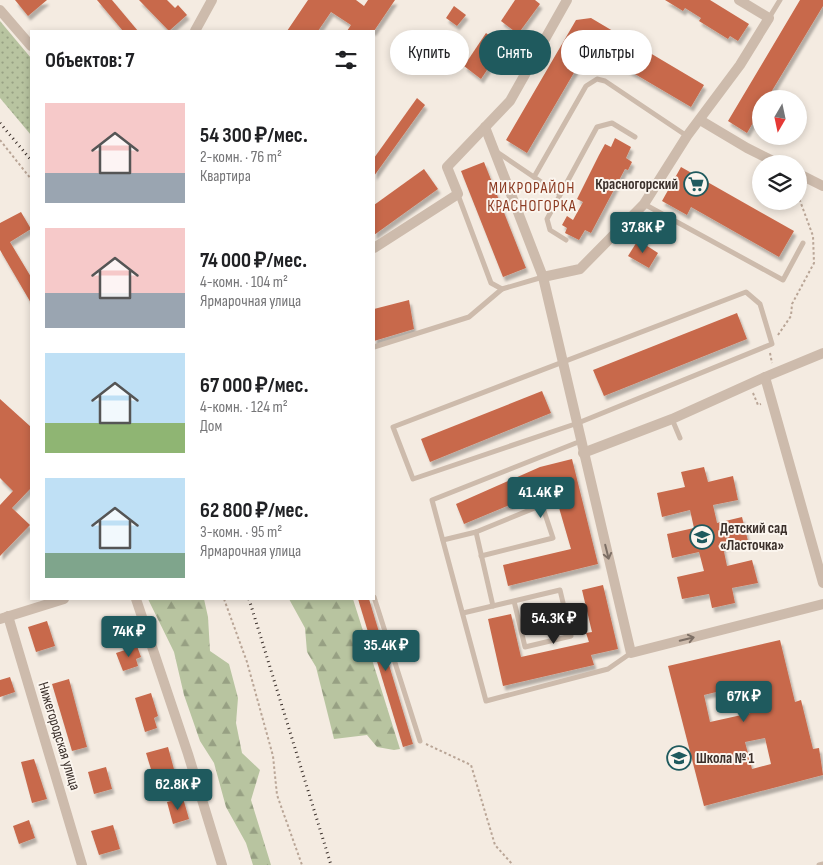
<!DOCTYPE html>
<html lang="ru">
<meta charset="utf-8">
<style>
:root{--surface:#fff;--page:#f2f2f2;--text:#202124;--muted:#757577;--accent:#1f5a5e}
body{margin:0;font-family:"Sofia Sans Condensed",sans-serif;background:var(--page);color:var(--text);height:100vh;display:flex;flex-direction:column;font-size:19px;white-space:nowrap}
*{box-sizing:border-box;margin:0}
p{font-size:16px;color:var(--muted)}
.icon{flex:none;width:28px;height:28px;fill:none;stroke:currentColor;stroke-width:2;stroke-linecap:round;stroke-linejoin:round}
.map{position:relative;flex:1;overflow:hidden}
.details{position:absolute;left:30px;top:30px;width:345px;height:570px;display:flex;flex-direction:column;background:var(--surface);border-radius:0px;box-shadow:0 2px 8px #0003}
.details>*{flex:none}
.guide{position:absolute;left:390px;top:30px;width:358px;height:45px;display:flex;gap:10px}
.needle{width:32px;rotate:189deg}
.buttons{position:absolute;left:752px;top:90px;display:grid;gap:10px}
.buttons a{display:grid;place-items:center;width:55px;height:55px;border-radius:50%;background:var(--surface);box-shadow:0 2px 8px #0003;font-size:25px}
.price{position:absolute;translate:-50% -42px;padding:0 11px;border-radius:5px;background:var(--accent);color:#fff;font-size:16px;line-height:32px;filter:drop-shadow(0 1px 2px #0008)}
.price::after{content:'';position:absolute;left:50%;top:30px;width:15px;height:11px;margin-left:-8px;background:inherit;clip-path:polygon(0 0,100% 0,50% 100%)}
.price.active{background:#222;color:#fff}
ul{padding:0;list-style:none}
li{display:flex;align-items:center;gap:15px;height:125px;padding:0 15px}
li span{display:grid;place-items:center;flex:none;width:140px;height:100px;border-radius:0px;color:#555}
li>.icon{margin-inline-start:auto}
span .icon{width:60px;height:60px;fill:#fffc;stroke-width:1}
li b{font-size:21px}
h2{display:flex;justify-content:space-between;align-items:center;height:60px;padding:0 15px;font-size:21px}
.chip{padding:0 18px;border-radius:22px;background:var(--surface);box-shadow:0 2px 8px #0003;font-size:18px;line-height:45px}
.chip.active{background:var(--accent);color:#fff}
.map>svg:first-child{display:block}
.grass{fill:url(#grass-dots)}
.forest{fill:url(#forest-firs)}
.building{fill:#c8694b;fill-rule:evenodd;filter:url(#shadow)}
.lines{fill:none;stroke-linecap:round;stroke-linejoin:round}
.path{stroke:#b9a596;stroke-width:2;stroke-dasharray:2.5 2.5;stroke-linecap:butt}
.service{stroke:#cdbbac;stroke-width:5}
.minor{stroke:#cdbbac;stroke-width:10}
.rail{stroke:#3b302b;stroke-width:3;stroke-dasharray:1 4;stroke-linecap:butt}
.oneway{stroke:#7d6f65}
.labels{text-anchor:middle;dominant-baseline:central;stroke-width:4;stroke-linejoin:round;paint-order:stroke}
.poi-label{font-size:15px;font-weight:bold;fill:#3b302b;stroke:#fbf5ee;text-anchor:start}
.street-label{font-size:15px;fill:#3b302b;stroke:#fbf5ee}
.neighbourhood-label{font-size:16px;letter-spacing:1px;fill:#8c3b22;stroke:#fbf5ee}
</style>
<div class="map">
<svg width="823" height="865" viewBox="0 0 823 865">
<defs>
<pattern id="grass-dots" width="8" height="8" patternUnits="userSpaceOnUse" patternTransform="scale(1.25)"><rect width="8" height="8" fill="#b8c4a0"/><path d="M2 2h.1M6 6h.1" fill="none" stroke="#97a083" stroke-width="1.8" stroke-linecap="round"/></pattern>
<pattern id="forest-firs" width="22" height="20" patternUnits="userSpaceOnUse" patternTransform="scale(1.25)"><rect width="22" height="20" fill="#b8c4a0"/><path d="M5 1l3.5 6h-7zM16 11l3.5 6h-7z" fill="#97a083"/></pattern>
<filter id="shadow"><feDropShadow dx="2.5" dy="4.5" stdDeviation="1" flood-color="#0004"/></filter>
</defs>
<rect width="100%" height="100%" fill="#f4ebe1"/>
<polygon class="grass" points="0,21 31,58 31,135 0,98"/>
<g class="forest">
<polygon points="148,599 204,599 208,617 210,651 229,664 238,698 236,723 242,753 260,770 251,800 271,865 253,865 246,843 226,807 214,763 200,741 184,695 174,652"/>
<polygon points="289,599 353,599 400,749 394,750 377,747 367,735 334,739 316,667 307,652 305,628"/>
</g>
<g class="building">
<polygon points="15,0 47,0 28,16"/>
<polygon points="97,0 112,0 138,31 123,31"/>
<polygon points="139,0 167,0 175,8 178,5 187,15 169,31"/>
<polygon points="308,0 356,0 364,6 368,0 395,0 374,31 347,31 351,25 331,12 318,31 287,31"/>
<polygon points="515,0 535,0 540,4 518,34 501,21"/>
<polygon points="665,0 710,0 749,24 738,41 730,36 728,39 699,21 701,18 685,8 683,11"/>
<polygon points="800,0 823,0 823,6 767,99 761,99 761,109 747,133 728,121"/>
<polygon points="454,6 466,15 457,26 446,18"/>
<polygon points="591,18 704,85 691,107 589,47 527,153 506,140 576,20"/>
<polygon points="486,33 503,46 481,79 464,66"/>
<polygon points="417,98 425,105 374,176 374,158"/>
<polygon points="615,138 631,147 626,158 632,162 628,170 625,169 591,233 585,230 579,240 565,233 567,228 562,225 567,216 573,220 583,202 577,199 599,155 605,144 611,147"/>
<polygon points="484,162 526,268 503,277 461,171"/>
<polygon points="681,167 794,231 779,257 691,207 687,215 662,201"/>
<polygon points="424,169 438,189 374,235 374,205"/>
<polygon points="21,212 31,229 10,242 31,277 31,303 0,250 0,223"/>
<polygon points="638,240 658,253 649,268 628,256"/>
<polygon points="409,300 414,329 374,341 374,309"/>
<polygon points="737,313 747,339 604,396 593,370"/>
<polygon points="542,391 551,413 430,462 421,439"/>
<polygon points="0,399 31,427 31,488 12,508 30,525 0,556 0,505 13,491 0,478"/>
<polygon points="572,459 598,564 508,586 503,565 571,549 553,487 464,524 456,504 540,467"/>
<polygon points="704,467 708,482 733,476 738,500 713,505 717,523 742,517 748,541 723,547 727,566 752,560 758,583 732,588 735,603 712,608 709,594 682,599 677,577 704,571 699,552 672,558 667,534 694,528 690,510 662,517 657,493 685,487 681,472"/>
<polygon points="603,585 618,649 591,655 594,665 503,686 488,619 511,614 521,657 589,642 586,633 592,632 582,590"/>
<polygon points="358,599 369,599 413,744 403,747"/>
<polygon points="121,618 126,633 111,638 106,622"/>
<polygon points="47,621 55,646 36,652 28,627"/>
<path d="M780,640L795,702L801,700L813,749L819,748L823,775L704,806L668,666ZM758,682L764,710L710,722L704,695ZM765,738L771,764L752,769L745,742Z"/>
<polygon points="137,646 141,657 136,659 138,666 123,671 116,653"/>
<polygon points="10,677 15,692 0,697 0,680"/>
<polygon points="69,679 87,747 72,751 52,684"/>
<polygon points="151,693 158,716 154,718 157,728 145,732 135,698"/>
<polygon points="168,747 175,773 154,779 146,753"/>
<polygon points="34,759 47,799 32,803 21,762"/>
<polygon points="106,767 112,789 94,794 88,772"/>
<polygon points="183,798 189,819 173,824 167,802"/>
<polygon points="29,820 35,838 19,844 13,826"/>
<polygon points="113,825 120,849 99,855 91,831"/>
</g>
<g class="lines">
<g class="path">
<polyline points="0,140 31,179"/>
<polyline points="778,335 791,316 792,304 814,263 813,236 799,198"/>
<polyline points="770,353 772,363"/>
<polyline points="753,393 758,405 761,404"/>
<polyline points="224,599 247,662 273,756 277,795 302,865"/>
<polyline points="426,744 471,765 495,845 513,865"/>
</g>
<g class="service">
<polyline points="769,18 780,0"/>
<polyline points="497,152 559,194"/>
<polyline points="534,177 586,86 597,79 605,81 687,136"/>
<polyline points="458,195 491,283 502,289 543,277"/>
<polyline points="644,204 783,280 803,243"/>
<polyline points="566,240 550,230 547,219 597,127 612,123 635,137"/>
<polygon points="746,292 760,304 772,344 578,423 413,479 393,427"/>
<polyline points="374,347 469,317 502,289"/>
<polyline points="672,419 680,438"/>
<polyline points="581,441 432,500 486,701 608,669 631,653"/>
<polyline points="476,532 542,505 553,538 481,556"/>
<polyline points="443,540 476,532 493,606"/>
<polyline points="374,597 420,741"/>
<polyline points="463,613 560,590 571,636 525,647 514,601"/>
<polyline points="819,865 823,864"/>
</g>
<g class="minor">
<polyline points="0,10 31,46"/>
<polyline points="195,31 212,0"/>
<polyline points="700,120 747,148 779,164"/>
<polyline points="485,127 543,277 631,653 823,604"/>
<polyline points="799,174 823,186"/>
<polyline points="374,248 458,194 447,167 510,101 567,0"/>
<polyline points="543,277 580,269 644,204 687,136 740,65 769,18 739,0"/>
<polyline points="765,377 823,353"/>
<polyline points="583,453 672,419 765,377 823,583"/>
<polyline points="136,599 188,754 222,865"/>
<polyline points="8,616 82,865"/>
<polyline points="0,619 64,599"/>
</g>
<g class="rail">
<polyline points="0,123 31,160"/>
<polyline points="249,599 331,865"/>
</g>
</g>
<defs><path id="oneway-shaft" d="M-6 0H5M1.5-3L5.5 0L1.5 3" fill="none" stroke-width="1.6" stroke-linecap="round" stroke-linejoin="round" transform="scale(1.25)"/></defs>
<g class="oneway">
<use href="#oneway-shaft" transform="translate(607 552) rotate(76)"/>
<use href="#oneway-shaft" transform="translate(687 639) rotate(-14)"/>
</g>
<defs>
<g id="supermarket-ring" transform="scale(1.25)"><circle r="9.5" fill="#fbf5ee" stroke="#1f5a5e" stroke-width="1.5"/><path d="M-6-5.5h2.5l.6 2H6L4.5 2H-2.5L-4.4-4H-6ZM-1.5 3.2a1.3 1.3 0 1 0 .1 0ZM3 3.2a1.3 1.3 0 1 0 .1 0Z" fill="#1f5a5e"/></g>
<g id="school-ring" transform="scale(1.25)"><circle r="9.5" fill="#fbf5ee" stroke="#1f5a5e" stroke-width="1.5"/><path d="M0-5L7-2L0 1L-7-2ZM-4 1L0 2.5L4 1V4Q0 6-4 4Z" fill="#1f5a5e"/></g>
</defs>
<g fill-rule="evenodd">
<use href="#supermarket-ring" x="696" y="184"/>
<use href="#school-ring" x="702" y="537"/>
<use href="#school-ring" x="679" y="758"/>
</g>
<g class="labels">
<g class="poi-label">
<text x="678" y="184" text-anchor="end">Красногорский</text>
<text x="720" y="528">Детский сад<tspan x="720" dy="17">«Ласточка»</tspan></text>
<text x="696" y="758">Школа № 1</text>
</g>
<g class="street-label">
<text transform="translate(59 736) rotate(73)">Нижегородская улица</text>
</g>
<g class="neighbourhood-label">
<text x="532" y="188">МИКРОРАЙОН<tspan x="532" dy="18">КРАСНОГОРКА</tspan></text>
</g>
</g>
</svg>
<div class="buttons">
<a><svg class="needle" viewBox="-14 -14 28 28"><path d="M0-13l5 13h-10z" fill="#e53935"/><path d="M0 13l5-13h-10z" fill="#757577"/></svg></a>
<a><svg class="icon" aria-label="layers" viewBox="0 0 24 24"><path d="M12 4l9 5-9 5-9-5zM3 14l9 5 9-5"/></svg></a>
</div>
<b class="price" style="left:643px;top:254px">37.8K ₽</b>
<b class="price" style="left:541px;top:519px">41.4K ₽</b>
<b class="price active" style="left:554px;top:645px">54.3K ₽</b>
<b class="price" style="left:129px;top:658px">74K ₽</b>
<b class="price" style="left:386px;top:672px">35.4K ₽</b>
<b class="price" style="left:744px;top:723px">67K ₽</b>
<b class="price" style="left:178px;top:811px">62.8K ₽</b>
<div class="guide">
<a class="chip">Купить</a>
<a class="chip active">Снять</a>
<a class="chip">Фильтры</a>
</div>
<section class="details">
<h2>Объектов: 7<svg class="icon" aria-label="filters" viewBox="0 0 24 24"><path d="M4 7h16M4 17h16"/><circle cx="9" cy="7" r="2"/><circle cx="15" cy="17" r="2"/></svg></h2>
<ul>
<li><span style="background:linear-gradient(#f6c9c9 70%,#9aa5b1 0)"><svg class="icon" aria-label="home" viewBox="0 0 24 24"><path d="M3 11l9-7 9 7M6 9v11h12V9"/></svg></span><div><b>54 300 ₽/мес.</b><p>2-комн. · 76 m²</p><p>Квартира</p></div></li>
<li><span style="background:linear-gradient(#f6c9c9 65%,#9aa5b1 0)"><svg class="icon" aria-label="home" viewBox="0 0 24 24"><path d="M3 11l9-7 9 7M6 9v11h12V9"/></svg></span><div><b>74 000 ₽/мес.</b><p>4-комн. · 104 m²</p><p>Ярмарочная улица</p></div></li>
<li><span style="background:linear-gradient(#bfe0f5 70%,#8fb573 0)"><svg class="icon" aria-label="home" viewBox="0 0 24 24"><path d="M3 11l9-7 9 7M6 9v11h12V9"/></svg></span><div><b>67 000 ₽/мес.</b><p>4-комн. · 124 m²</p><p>Дом</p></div></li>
<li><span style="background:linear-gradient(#bfe0f5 75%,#7fa58c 0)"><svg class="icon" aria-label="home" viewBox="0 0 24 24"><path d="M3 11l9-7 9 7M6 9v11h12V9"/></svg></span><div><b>62 800 ₽/мес.</b><p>3-комн. · 95 m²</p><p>Ярмарочная улица</p></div></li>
</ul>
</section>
</div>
